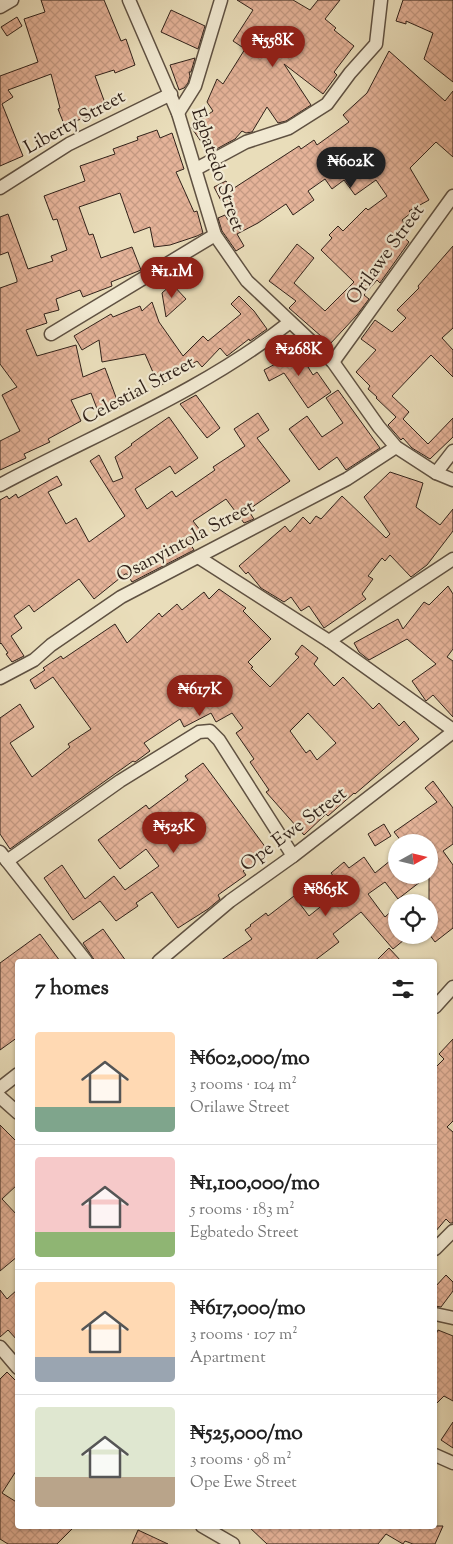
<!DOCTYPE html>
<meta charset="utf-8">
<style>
:root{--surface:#fff;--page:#f6f6f6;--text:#222;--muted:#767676;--line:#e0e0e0;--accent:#8f2418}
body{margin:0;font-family:"Sorts Mill Goudy",serif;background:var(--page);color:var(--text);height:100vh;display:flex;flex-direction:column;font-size:19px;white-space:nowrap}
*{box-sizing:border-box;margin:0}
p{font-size:16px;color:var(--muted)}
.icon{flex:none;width:28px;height:28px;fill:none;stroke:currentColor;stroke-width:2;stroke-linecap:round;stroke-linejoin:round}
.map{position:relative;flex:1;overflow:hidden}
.sheet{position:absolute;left:15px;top:959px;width:422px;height:570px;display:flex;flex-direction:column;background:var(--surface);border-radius:5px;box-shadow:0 1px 4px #0004}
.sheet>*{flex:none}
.needle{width:32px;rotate:82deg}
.fabs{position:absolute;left:388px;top:834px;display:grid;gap:10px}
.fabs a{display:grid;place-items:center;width:50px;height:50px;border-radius:50%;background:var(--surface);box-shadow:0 1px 4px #0004;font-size:25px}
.price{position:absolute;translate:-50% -42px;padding:0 11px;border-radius:18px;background:var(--accent);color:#fff;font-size:16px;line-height:32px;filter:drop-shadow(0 1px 2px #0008)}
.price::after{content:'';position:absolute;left:50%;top:30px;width:15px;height:11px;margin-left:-8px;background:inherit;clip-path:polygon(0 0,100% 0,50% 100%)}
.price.selected{background:#222;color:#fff}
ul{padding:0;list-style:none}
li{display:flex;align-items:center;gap:15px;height:125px;padding:0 20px}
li+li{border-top:1px solid var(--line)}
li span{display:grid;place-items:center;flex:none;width:140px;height:100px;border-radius:5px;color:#555}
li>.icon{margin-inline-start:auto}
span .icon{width:60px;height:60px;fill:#fffc;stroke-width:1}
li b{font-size:21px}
h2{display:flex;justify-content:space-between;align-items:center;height:60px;padding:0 20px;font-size:21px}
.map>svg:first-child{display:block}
.building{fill:url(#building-cross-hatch);stroke:#31221a;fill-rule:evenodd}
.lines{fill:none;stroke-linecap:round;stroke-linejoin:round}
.minor-casing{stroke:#5f5142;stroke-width:15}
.minor{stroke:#f1e9d2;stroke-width:12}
.labels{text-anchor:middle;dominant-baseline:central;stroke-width:4.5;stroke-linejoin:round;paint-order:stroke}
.street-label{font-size:19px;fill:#31221a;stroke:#f1e9d2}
</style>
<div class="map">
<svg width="453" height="1544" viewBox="0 0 453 1544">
<defs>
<pattern id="building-cross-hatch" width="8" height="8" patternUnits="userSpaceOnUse" patternTransform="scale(1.25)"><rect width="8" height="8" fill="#e5b399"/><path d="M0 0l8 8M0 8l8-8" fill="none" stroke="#c59a83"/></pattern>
</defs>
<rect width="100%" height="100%" fill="#e9ddba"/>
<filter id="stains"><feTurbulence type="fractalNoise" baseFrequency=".004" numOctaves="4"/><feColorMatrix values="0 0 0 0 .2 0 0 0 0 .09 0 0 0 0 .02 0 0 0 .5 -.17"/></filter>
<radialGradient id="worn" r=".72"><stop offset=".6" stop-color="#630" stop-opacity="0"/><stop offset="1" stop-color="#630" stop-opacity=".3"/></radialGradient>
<g class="building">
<polygon points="41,0 104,0 121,41 126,39 135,65 115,73 114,70 95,76 105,103 86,110 89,117 64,124 58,109 60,108 51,74 8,90 13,97 2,104 23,156 0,166 0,76 38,62 24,19 45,12"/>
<polygon points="237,0 293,0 310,10 318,0 340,0 325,19 336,28 334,30 354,46 334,72 337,75 323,94 284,64 311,105 286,121 278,123 267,107 252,132 246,133 242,131 235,139 209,153 191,127 213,111 207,102 217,79 223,84 245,49 233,41 253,10"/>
<polygon points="403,0 453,0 453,82 424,59 433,33 406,21 406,24 396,21"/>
<polygon points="171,10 205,26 198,49 161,32"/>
<polygon points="17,17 22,26 7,36 1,27"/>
<polygon points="389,51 445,101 453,91 453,157 436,142 410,168 429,200 409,211 411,213 402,220 406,226 398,232 409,242 380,283 377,280 364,295 369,299 357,315 330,344 289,308 296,301 269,281 297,244 314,258 294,283 325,311 354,282 321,250 332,238 329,235 338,226 343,231 366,208 368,210 387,196 376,180 355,195 344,180 332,189 325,179 308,191 314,200 293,215 286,204 258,223 237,234 244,246 236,251 222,231 218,218 225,215 228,220 230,218 214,187 226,181 231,190 299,146 301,149 314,140 317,145 349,122 343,115 367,93"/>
<polygon points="195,58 191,72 189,72 190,76 188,83 184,88 179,90 170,65"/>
<polygon points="157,130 160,138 172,133 184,169 176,172 194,212 197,211 203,233 197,236 170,245 154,247 150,227 134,233 120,193 79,207 89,235 93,234 101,258 132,247 141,270 111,282 112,286 83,297 80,290 56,299 59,310 44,314 47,323 26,330 37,356 76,345 83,377 105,368 120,408 99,414 91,393 71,400 81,421 48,439 50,442 24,454 26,458 0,470 0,441 20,431 2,395 17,387 0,364 0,288 17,282 17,280 8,252 0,255 0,217 8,214 28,269 53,261 51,256 67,250 57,219 53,220 44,196 85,181 80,166 115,154 113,149 138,140 137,137"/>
<polygon points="453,246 453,328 442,338 453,350 453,377 431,355 392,396 409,412 403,419 428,444 453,418 453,437 430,459 412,448 403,438 401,440 388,425 396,417 376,398 377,397 368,389 370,386 356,372 376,350 361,339 375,320 392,332 406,318 397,310 419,288 418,286"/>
<polygon points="172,284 186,299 166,317 162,293"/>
<polygon points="239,296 254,311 267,329 250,341 249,339 227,356 220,348 202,367 197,361 174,376 175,378 159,386 145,354 102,362 99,340 82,350 74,336 111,314 113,317 140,306 142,311 152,302 159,322 183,356 203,336 208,341 241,314 231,304"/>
<polygon points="295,346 313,375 317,372 331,392 308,408 284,373 269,381 264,370 281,361 278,357"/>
<polygon points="338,390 380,448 346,470 337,457 319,470 289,429 307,416 322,437 343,423 326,398"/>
<polygon points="196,395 220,428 207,438 180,404"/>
<polygon points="258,413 269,430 257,438 290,481 248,510 254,519 244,523 226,499 193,521 204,535 191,545 194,550 132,582 127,574 125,574 94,599 79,579 34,612 29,605 14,616 22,628 11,636 24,656 12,662 6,654 8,653 1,643 0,644 0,500 7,496 9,499 16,494 18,498 57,476 62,485 48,492 66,524 76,518 89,542 125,516 90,461 99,455 113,482 123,478 115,457 132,445 131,444 169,417 198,458 175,474 170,466 135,489 147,509 172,491 176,497 215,470 213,467 245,446 234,429"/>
<polygon points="390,472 423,483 416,507 440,525 453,509 453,531 427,565 411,577 390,555 385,561 382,558 368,576 373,579 362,594 366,599 324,628 309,606 301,611 291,597 284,602 261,588 248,572 246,574 239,566 285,526 290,532 303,517 310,524 316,516 321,519 342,496 386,538 390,534 364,497"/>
<polygon points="448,586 453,594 453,649 447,657 453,661 453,717 433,695 426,701 412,681 436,664 407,639 369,660 359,652 354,643 398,619 403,629 424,602 429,605"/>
<path d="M219,589L246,608L243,611L271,639L248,662L253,667L251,668L270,687L299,657L295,654L302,645L318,658L314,664L334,686L343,677L373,709L379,703L399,726L404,721L419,739L355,794L354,793L328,816L326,814L304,835L266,792L269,790L250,762L254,759L236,733L243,728L232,713L216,722L211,713L184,727L180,719L144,743L150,751L135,762L133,761L10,849L0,834V718L20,704L34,727L10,743L32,777L70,747L68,744L91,729L53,677L35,689L30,680L45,670L43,668L61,656L63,659L115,624L127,643L159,613L162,617L177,604L182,610L204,592L209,599ZM308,713L336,743L317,760L310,750L306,753L290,731Z"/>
<polygon points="203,763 269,852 243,871 246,875 218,895 220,899 208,909 178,928 152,892 136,903 138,906 116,921 100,901 73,920 44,878 62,865 85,899 114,876 125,890 159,866 146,849 120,869 98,840 146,805 149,809 188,780 185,776"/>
<polygon points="433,781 453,808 453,844 443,851 453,865 453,928 435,942 429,934 429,842 402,842 394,832 437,802 425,788"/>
<polygon points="384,824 391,836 375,846 368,834"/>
<polygon points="396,856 396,875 414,875 420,882 398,899 385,882 368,894 385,917 396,907 396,935 410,935 393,949 361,912 333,934 339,942 314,961 220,961 252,939 245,930 251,926 250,925 266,913 268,916 294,896 309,916 340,891 334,882 336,880 331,873 344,862 349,868 364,857 375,873"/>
<polygon points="103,929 126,961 95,961 83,943"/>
<polygon points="40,934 60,961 18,961 18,1037 0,1050 0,963"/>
<polygon points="389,948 401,961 376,961"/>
<polygon points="453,1039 453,1121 447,1127 453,1132 453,1223 450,1223 446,1219 435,1232 435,1068 444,1059 439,1054"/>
<polygon points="0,1125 18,1143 18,1184 2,1199 18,1216 18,1256 0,1271"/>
<polygon points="446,1275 453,1282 453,1291 441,1307 435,1306 435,1287"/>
<polygon points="18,1289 18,1341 8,1330 0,1337 0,1290 7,1299"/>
<polygon points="438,1330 453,1336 453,1401 444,1396 435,1405 435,1336"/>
<polygon points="7,1372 18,1383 18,1468 2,1493 18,1503 18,1526 75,1526 57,1544 8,1544 0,1539 0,1379"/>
<polygon points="453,1422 453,1448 441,1440"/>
<polygon points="248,1526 443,1526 435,1544 413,1544 405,1541 403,1544 386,1534 378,1544 267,1544"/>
<polygon points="138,1530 168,1544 132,1544"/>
</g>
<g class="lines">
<g class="minor-casing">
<g id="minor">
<polyline points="129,0 178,113 215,235 247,281 333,362 379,427 396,447 436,473 453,480"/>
<polyline points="0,7 12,0"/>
<polyline points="178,113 195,86 221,0"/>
<polyline points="196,169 246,142 289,128 327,104 350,73 376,44 381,0"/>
<polyline points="0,188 69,144 171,94"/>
<polyline points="51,334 215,235"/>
<polyline points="333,362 453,196"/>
<polyline points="436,473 453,451"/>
<path d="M0,485C97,433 203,391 290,322"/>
<polyline points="198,557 329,641 453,730"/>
<polyline points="329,641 453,559"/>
<polyline points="0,678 34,660 51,645 121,597 347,479 396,447"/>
<polyline points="0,852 86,961"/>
<polyline points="7,861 120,781 199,732 210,731 219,740 293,856"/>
<polyline points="159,961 230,901 293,856 453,732"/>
<polyline points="435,1007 453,987"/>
<polyline points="0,1088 18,1074"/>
<polyline points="0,1097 18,1113"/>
<polyline points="435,1249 453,1231"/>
<polyline points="435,1314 453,1318"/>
<polyline points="0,1347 18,1368"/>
<polyline points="435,1455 453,1463"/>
<polyline points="202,1526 233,1544"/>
</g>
</g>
<use href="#minor" class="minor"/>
</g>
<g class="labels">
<g class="street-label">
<text transform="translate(75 123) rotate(-29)">Liberty Street</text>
<text transform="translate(217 170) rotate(71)">Egbatedo Street</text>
<text transform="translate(386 255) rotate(-54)">Orilawe Street</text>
<text transform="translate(139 391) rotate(-28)">Celestial Street</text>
<text transform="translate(186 542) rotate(-28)">Osanyintola Street</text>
<text transform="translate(294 830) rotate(-37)">Ope Ewe Street</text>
</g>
</g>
<rect width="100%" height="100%" filter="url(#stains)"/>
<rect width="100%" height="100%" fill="url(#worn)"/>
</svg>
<div class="fabs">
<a><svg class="needle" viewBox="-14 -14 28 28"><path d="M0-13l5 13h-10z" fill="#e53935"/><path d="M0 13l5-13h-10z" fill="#767676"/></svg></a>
<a><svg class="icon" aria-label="locate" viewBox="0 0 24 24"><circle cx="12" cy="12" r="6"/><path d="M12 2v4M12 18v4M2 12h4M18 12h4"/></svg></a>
</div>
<b class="price" style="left:273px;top:68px">₦558K</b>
<b class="price selected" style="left:351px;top:189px">₦602K</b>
<b class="price" style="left:172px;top:299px">₦1.1M</b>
<b class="price" style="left:299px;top:377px">₦268K</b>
<b class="price" style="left:200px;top:717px">₦617K</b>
<b class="price" style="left:174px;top:854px">₦525K</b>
<b class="price" style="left:326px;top:917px">₦865K</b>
<section class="sheet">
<h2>7 homes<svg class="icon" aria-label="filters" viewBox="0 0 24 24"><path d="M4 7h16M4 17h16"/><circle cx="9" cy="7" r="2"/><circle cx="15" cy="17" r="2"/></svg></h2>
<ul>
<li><span style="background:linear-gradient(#ffd9b3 75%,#7fa58c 0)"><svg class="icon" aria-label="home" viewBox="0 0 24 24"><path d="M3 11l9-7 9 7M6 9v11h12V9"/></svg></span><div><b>₦602,000/mo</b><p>3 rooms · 104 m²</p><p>Orilawe Street</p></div></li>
<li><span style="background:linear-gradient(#f6c9c9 75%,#8fb573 0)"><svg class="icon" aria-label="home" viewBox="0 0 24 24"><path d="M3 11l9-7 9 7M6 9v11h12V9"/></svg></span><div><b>₦1,100,000/mo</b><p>5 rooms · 183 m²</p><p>Egbatedo Street</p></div></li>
<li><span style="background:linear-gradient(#ffd9b3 75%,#9aa5b1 0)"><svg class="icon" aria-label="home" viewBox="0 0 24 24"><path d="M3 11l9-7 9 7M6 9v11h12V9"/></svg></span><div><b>₦617,000/mo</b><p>3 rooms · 107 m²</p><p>Apartment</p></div></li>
<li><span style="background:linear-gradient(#dfe7d0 70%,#b9a48a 0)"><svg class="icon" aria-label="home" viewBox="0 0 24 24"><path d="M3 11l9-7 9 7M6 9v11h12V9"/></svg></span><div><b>₦525,000/mo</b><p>3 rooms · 98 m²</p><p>Ope Ewe Street</p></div></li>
</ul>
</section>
</div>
